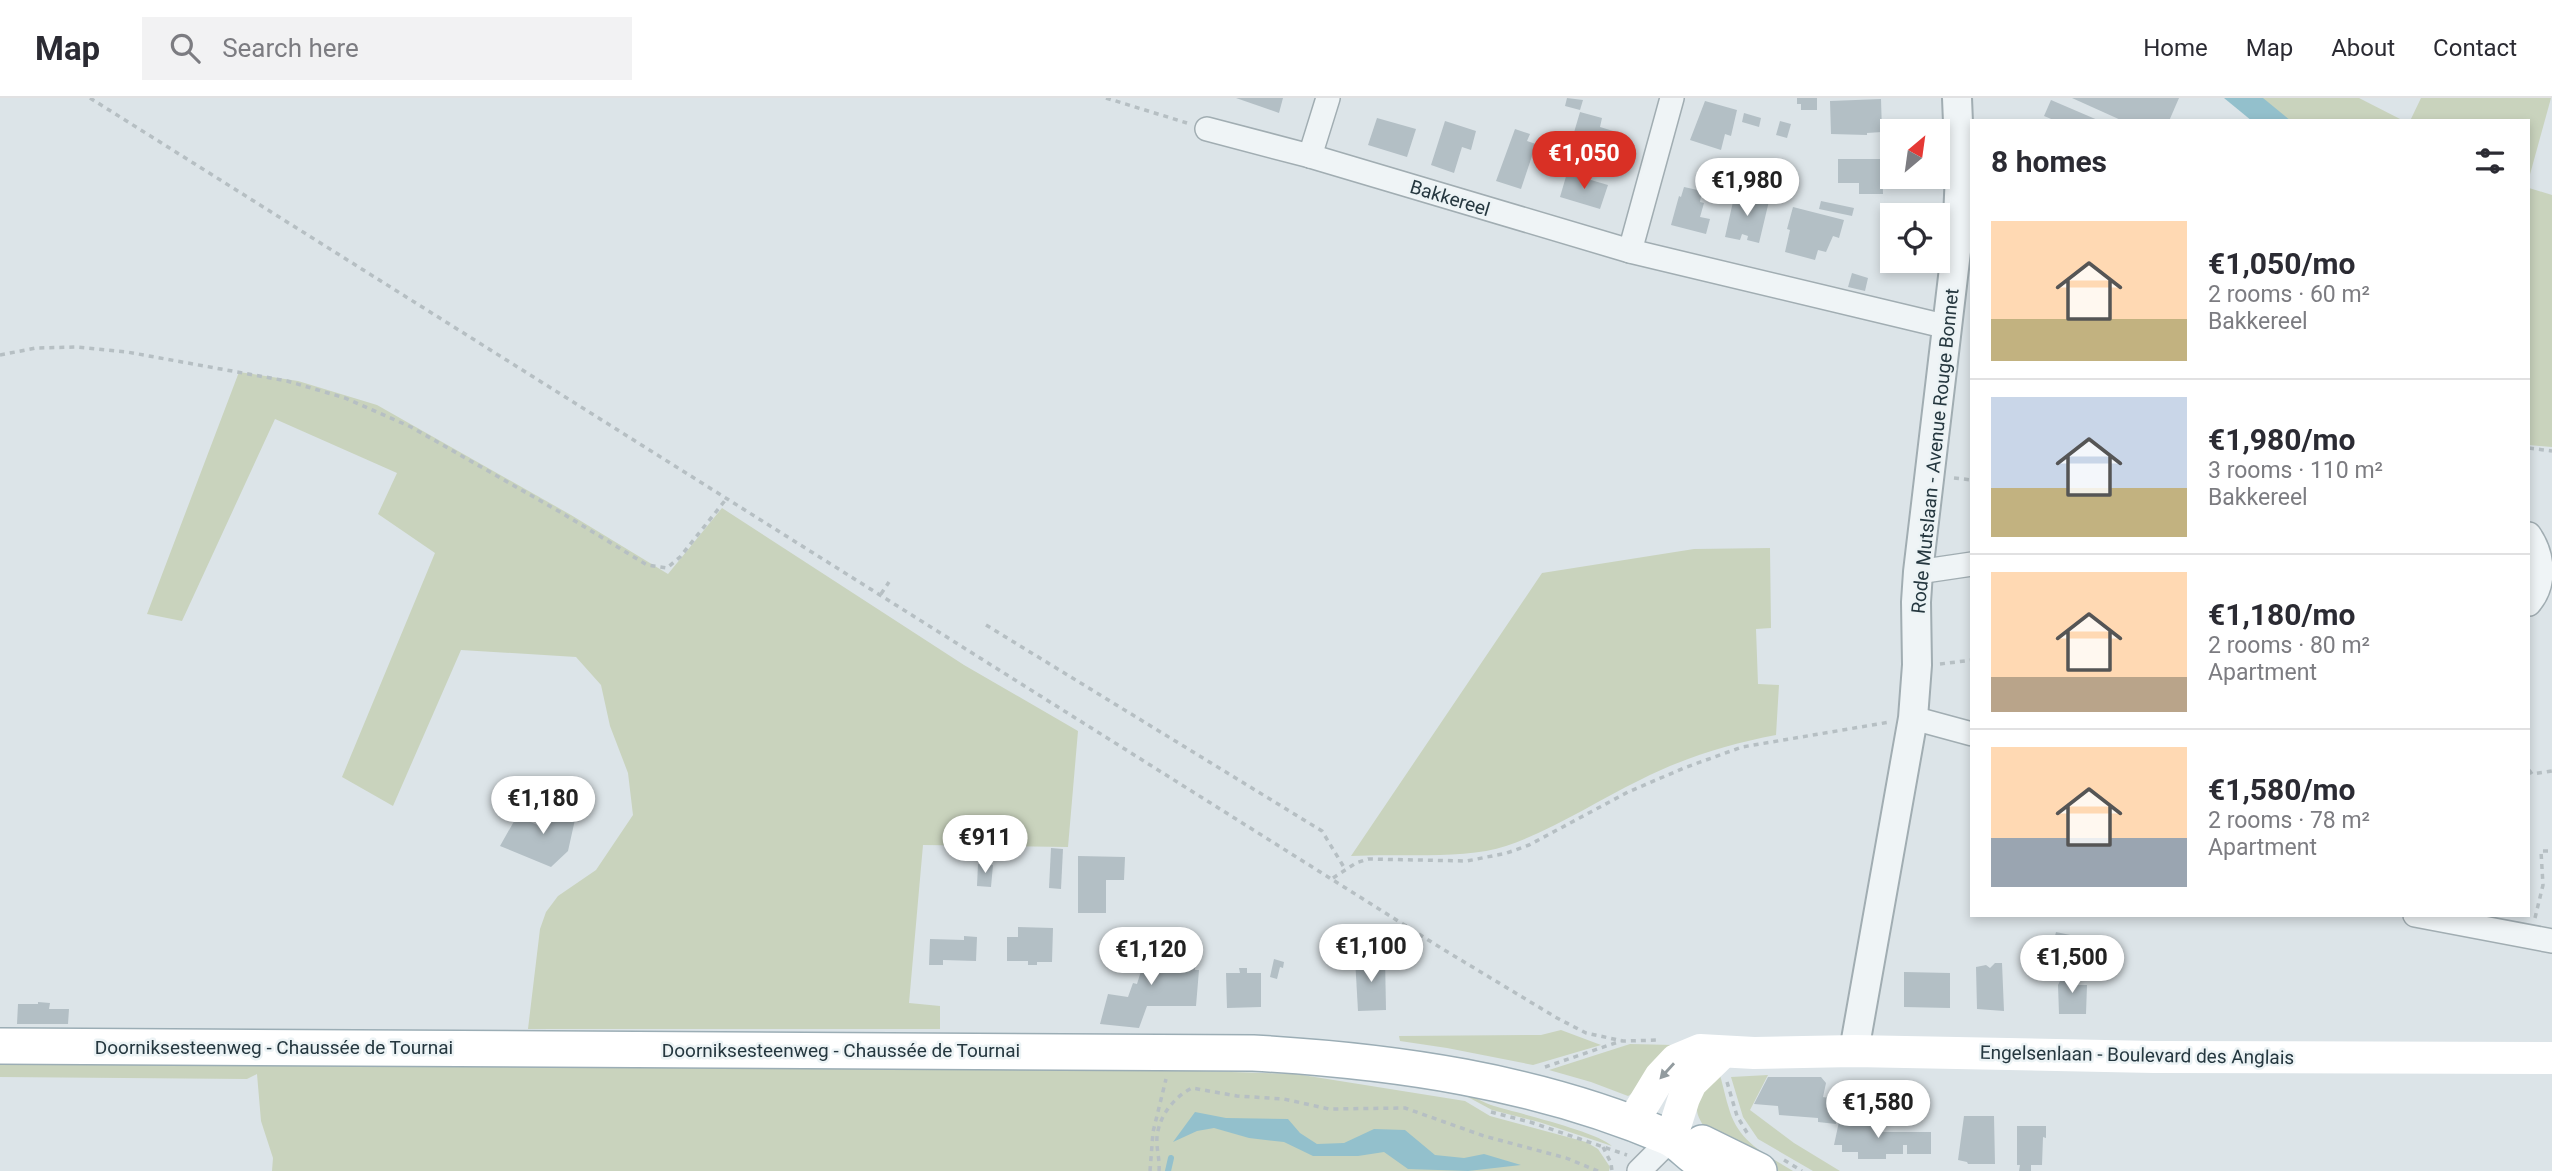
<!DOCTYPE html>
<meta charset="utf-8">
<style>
:root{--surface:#fff;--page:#f2f2f3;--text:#2b2b33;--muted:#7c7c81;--line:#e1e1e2;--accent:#d93025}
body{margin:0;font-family:Roboto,sans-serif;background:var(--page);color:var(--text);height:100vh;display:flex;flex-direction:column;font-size:26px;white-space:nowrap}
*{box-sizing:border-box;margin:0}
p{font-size:23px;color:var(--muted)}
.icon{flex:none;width:38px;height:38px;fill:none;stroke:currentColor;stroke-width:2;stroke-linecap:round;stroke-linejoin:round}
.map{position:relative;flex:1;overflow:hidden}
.drawer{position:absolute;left:1970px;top:21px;width:560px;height:798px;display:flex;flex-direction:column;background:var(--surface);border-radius:0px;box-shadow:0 4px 10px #0003}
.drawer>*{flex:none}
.needle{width:46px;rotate:29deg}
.buttons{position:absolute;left:1880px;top:21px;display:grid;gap:14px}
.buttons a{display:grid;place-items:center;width:70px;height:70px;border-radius:0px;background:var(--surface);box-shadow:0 4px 10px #0003;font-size:35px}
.price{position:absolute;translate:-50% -60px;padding:0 16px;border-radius:24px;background:#fff;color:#222;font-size:23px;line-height:46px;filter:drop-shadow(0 2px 4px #0008)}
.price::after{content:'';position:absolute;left:50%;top:42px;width:21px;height:16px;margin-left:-10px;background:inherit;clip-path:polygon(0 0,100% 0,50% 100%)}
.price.on{background:var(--accent);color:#fff}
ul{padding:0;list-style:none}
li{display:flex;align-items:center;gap:21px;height:175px;padding:0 21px}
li+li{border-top:2px solid var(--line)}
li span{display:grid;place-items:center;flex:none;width:196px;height:140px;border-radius:0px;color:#555}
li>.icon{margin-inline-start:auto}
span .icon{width:84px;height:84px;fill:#fffc;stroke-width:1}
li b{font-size:30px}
h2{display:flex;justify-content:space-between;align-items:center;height:84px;padding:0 21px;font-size:30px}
header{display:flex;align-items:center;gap:42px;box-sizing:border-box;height:98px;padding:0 35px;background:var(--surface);border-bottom:2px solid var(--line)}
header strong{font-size:33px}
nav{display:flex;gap:38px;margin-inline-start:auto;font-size:24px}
.search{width:490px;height:63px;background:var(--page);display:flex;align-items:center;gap:18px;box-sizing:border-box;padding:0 24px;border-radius:0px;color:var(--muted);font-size:26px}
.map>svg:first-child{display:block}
.green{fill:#c9d3bd}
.water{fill:#93c0cc}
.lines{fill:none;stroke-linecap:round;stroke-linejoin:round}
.stream{stroke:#93c0cc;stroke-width:6}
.building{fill:#b3bfc5}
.minor-casing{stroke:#a1adb2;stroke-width:26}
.tertiary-casing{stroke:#a1adb2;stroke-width:32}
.primary-casing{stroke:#9badb5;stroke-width:38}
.path{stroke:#b6bfc3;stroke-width:3.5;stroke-dasharray:5 5;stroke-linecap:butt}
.minor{stroke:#eff4f6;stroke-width:23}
.tertiary{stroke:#eff4f6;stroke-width:28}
.secondary{stroke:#fff;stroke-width:32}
.primary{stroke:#fff;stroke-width:35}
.oneway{fill:#929b9f}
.labels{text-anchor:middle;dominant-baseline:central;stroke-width:5;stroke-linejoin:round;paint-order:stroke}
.street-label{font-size:19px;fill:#25373f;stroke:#ecf3f5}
</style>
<header>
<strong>Map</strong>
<div class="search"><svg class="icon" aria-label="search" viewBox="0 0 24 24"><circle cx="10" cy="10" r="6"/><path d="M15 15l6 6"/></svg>Search here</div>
<nav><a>Home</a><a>Map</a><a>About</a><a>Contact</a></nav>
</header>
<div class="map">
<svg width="2552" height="1073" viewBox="0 0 2552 1073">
<rect width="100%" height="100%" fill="#dce4e8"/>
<g class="green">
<polygon points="2256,0 2359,0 2404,23 2267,23"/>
<polygon points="2421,0 2551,0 2529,80 2529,23 2410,23"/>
<polygon points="2529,90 2552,97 2552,349 2529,347"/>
<polygon points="239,274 298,283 377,307 571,417 668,476 722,410 964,567 1078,633 1068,749 923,747 909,905 940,908 940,931 528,931 540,831 546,814 558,798 596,772 633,717 628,675 610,628 601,587 576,559 461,552 393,708 342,679 435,455 378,416 397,375 275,321 182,523 147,516"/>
<path d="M1770,450L1771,530L1756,531L1758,586L1779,587L1776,637C1729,646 1683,660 1640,682C1595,704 1553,732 1506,748C1465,762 1397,755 1351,758L1542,475L1694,451Z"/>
<polygon points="1561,932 1601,947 1533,967 1447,950 1400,943 1399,938 1541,937"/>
<polygon points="1630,946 1674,947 1639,991 1628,998 1591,984 1549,972"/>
<polygon points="256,964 1168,972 1296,976 1465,1003 1490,1018 1586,1044 1598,1051 1610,1069 1609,1073 272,1073 273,1060 261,1023 257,976 247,981 0,979 0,967"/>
<path d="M1718,971C1723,985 1725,1000 1730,1014C1740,1045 1767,1057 1793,1073H1771L1706,1031C1686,1006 1702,992 1718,971Z"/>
<polygon points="1768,977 1750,1012 1794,1045 1840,1073 1813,1073 1758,1041 1743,1019 1731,979"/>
<path d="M1465,994C1474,999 1484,1005 1494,1008C1518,1015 1598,1034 1612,1048L1539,1024L1492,1012L1466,998Z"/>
</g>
<g class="water">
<polygon points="2224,0 2263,0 2291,23 2252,23"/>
<polygon points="1195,1014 1226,1020 1288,1021 1300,1035 1317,1046 1344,1045 1374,1031 1405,1032 1435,1057 1464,1060 1484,1056 1521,1067 1468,1073 1408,1071 1384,1054 1358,1058 1313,1058 1284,1044 1249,1040 1214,1030 1197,1033 1173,1044"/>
</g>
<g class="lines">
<polyline class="stream" points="1168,1073 1171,1060"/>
</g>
<g class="building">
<polygon points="1236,0 1283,0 1279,15"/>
<polygon points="1567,0 1583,2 1580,12 1565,8"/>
<polygon points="1797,0 1817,0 1817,12 1801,12 1801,6 1797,6"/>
<polygon points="2072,0 2179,0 2169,23 2123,23"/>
<polygon points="1881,1 1882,34 1867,35 1867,37 1831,36 1830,3"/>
<polygon points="2051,2 2100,23 2056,23 2044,18"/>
<polygon points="1705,3 1737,12 1731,38 1725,36 1721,52 1690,42"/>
<polygon points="1580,14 1602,20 1600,29 1623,36 1615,61 1570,48"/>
<polygon points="1744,15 1761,20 1759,29 1742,24"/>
<polygon points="1377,20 1416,31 1407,59 1368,47"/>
<polygon points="1445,23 1476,33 1471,52 1462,49 1454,75 1431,67"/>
<polygon points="1780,23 1791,26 1787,40 1776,37"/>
<polygon points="1515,31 1530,36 1527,43 1536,46 1521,91 1496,83"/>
<polygon points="1838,61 1882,61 1883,96 1859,96 1859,85 1838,85"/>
<polygon points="1733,70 1743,73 1741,84 1730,82"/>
<polygon points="1567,75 1608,87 1600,111 1560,99"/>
<polygon points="1684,89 1702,93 1700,104 1704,105 1700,119 1710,121 1706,136 1671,127 1679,98 1681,99"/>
<polygon points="1735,95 1769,103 1759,145 1747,142 1748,138 1742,136 1740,142 1725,139"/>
<polygon points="1821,103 1854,110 1852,118 1819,111"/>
<polygon points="1793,109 1844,122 1839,140 1833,138 1826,154 1818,152 1815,162 1785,154 1790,132 1787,131"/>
<polygon points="1852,175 1868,180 1865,193 1848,189"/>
<polygon points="564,703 578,708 568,753 551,769 500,748 517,718 542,729"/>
<polygon points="1051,750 1063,751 1061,791 1049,790"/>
<polygon points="1078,758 1125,759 1124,782 1106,782 1106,815 1078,815"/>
<polygon points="978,766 993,767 991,789 977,788"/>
<polygon points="1018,829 1053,830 1052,864 1037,864 1037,867 1028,867 1028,863 1007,863 1007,839 1018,839"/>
<polygon points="2056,834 2075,838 2074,841 2070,840 2068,848 2064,847 2061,855 2051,853"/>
<polygon points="964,838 977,839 976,863 943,862 943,867 929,867 930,841 964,842"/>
<polygon points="1126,843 1155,852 1158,844 1169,847 1161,871 1178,871 1177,866 1195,866 1195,872 1199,872 1196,908 1147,908 1139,930 1100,926 1108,896 1128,899 1133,885 1137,886 1142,870 1120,863"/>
<polygon points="1385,859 1386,912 1358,913 1355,860"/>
<polygon points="1274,861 1284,864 1283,870 1280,869 1277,881 1270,879"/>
<polygon points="1995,865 2002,865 2004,913 1977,911 1976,869 1986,867 1990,870"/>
<polygon points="2067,869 2078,874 2072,887 2087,887 2086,916 2059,916 2058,887"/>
<polygon points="1239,870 1247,870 1247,875 1261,875 1261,909 1227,910 1226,875 1240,875"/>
<polygon points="1904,874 1950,875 1950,910 1904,909"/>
<polygon points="38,904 50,905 49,911 69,911 68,926 17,926 18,906 38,906"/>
<polygon points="1768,979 1821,979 1826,985 1823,999 1839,1002 1836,1026 1818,1024 1818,1020 1779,1017 1778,1008 1754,1006"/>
<polygon points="1876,982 1908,983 1907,1010 1888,1010 1888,1005 1875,1005"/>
<polygon points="1964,1018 1994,1018 1995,1066 1968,1066 1967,1064 1958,1062"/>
<polygon points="1840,1019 1876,1020 1876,1034 1931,1034 1931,1056 1907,1056 1907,1047 1903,1047 1903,1056 1886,1056 1886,1061 1858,1061 1858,1054 1842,1054 1842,1047 1834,1047"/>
<polygon points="2017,1028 2046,1028 2046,1040 2043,1039 2042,1067 2031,1067 2031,1073 2019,1073 2020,1067 2017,1067"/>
</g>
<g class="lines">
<g class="minor-casing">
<g id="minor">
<polyline points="1207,31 1310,58 1630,153 1948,229"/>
<polyline points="1310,58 1328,0"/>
<polyline points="1630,153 1672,0"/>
<path d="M2529,436C2544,457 2546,487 2529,506"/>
<polyline points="1918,474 1972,466"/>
<polyline points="1913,620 1972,636"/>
<polyline points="2415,817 2552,843"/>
<polyline points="1639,1073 1671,1041"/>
</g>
</g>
<g class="tertiary-casing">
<polyline id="tertiary" points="1854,953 1913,620 1917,567 1916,504 1918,474 1957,145 1960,74 1957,0"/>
</g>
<g class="primary-casing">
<g id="primary">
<path d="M0,948L1253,955C1394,963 1536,983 1667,1039C1679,1044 1687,1054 1697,1061C1704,1066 1713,1069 1721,1073"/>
<polyline points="1702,1045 1759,1073"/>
</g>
</g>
<g class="path">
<polyline points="90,0 1441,850 1557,920 1586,935 1623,943 1660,942"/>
<polyline points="1106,0 1187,25"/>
<polyline points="0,257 36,250 76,249 127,254 287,283 345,300 411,329 560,414 647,467 667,470 680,459 727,400"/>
<polyline points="2529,350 2552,353"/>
<polyline points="1954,380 1972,382"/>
<polyline points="881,496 889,484"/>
<polyline points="986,527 1322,733 1345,771"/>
<polyline points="1940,566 1972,562"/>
<polyline points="2529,672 2532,676 2552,673"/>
<polyline points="1333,780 1356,765 1368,761 1467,763 1507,755 1529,747 1628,694 1684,670 1742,649 1890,624"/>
<polyline points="2535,820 2543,787 2541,753 2552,753"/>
<polyline points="1545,969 1621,943"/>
<polyline points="1727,984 1737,1018 1749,1038"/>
<polyline points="1491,1014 1530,1024 1627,1057"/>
<polyline points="1603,1049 1611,1065 1612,1073"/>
<polyline points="1784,1062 1802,1073"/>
<polyline points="1150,1073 1153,1034 1166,981"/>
<path d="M1159,1073C1160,1061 1156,1050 1157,1039C1159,1018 1174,999 1192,990L1237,998L1284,1001L1329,1011L1405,1010L1484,1038L1566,1060L1598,1073"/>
</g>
<use href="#minor" class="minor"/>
<use href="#tertiary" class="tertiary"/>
<g class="secondary">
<polyline points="1632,1025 1660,979 1676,962 1700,952 1754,955 1854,953 2154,959 2552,960"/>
<polyline points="1671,1041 1684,1000 1691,985 1723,954"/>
</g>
<use href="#primary" class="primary"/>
</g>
<defs><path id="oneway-solid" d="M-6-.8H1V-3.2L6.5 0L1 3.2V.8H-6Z" transform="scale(1.75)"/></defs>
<use class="oneway" href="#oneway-solid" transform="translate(1667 973) rotate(132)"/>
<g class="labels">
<g class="street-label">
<text transform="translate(1450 100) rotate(17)">Bakkereel</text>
<text transform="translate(1935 353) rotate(-84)">Rode Mutslaan - Avenue Rouge Bonnet</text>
<text x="274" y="949">Doorniksesteenweg - Chaussée de Tournai</text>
<text x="841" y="952">Doorniksesteenweg - Chaussée de Tournai</text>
<text transform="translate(2137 957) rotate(1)">Engelsenlaan - Boulevard des Anglais</text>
</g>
</g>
</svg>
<div class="buttons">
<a><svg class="needle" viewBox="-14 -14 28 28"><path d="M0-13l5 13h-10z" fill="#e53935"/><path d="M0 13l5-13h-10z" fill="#7c7c81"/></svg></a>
<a><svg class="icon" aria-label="locate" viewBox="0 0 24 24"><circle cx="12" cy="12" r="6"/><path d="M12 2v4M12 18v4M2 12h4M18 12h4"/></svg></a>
</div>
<b class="price on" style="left:1584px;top:93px">€1,050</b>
<b class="price" style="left:1747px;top:120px">€1,980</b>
<b class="price" style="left:543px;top:738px">€1,180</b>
<b class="price" style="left:985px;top:777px">€911</b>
<b class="price" style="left:1371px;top:886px">€1,100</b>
<b class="price" style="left:1151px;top:889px">€1,120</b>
<b class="price" style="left:2072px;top:897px">€1,500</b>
<b class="price" style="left:1878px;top:1042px">€1,580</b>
<section class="drawer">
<h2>8 homes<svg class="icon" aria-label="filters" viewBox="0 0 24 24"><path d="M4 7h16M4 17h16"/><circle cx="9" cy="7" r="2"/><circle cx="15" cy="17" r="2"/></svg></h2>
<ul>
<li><span style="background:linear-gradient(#ffd9b3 70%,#c2b280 0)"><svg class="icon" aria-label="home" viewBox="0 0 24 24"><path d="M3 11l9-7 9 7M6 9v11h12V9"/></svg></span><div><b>€1,050/mo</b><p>2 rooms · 60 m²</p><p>Bakkereel</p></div></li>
<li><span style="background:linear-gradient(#c9d6e8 65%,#c2b280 0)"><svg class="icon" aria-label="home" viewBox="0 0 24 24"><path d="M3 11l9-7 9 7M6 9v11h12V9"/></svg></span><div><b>€1,980/mo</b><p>3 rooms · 110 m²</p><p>Bakkereel</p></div></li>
<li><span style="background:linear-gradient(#ffd9b3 75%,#b9a48a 0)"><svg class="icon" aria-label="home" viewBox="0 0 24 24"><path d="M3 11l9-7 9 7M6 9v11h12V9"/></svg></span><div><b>€1,180/mo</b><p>2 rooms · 80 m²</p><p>Apartment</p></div></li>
<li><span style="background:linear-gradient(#ffd9b3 65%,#9aa5b1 0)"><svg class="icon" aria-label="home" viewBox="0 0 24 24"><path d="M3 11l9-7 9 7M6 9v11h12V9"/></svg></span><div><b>€1,580/mo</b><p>2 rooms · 78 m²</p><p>Apartment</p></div></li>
</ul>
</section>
</div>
